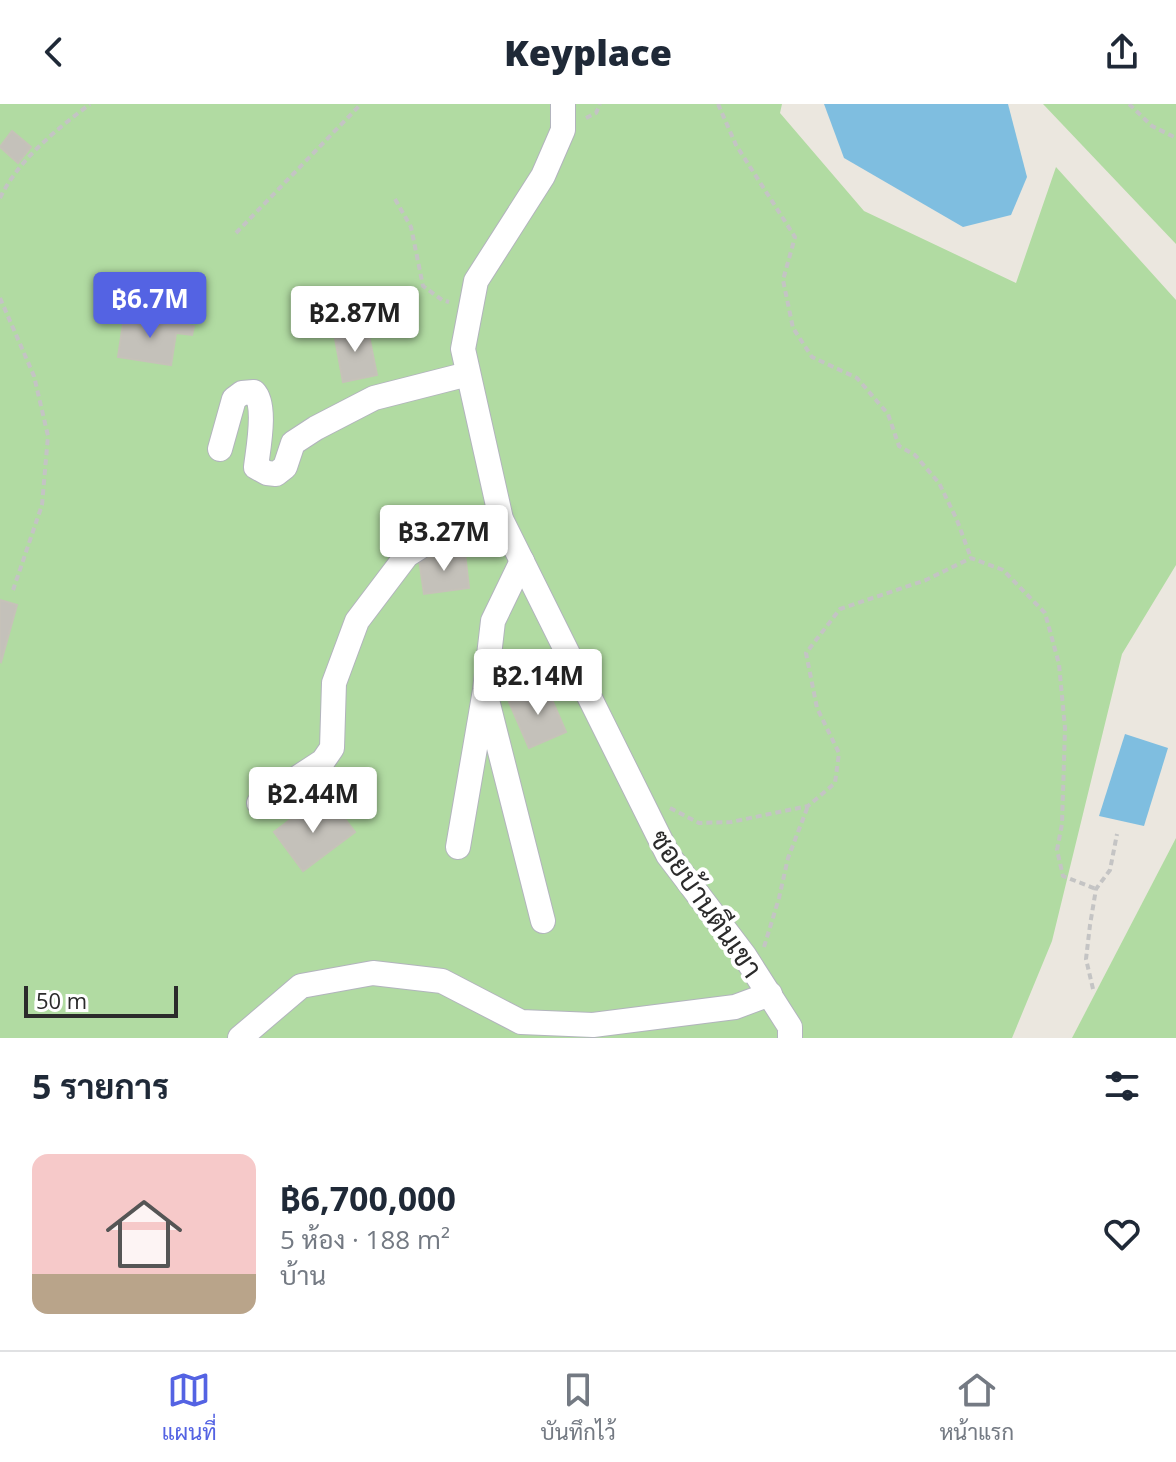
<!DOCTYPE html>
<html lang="th">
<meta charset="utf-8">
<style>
:root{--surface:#fff;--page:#f2f2f3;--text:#1f2937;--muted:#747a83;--line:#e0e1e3;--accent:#5463e3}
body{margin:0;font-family:"Open Sans",Sarabun,sans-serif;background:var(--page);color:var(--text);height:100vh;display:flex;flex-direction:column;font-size:30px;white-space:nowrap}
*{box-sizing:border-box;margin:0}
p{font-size:26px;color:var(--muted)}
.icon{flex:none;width:44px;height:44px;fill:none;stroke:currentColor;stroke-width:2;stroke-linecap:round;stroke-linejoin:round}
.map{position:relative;height:934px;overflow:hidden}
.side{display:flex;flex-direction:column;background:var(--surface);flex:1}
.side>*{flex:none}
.scale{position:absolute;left:24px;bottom:20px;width:154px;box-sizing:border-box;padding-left:8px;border:4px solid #2b2b2b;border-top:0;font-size:22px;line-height:28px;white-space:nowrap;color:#2b2b2b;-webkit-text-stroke:6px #fff;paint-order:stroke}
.price{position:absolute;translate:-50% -68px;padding:0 18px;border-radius:8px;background:#fff;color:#222;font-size:26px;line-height:52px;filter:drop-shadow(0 2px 4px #0008)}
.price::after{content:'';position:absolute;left:50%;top:48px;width:24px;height:18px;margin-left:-12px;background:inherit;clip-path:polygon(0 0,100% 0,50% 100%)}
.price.selected{background:var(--accent);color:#fff}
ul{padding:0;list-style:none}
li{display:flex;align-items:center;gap:24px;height:200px;padding:0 32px}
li+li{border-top:2px solid var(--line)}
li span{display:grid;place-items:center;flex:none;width:224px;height:160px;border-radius:16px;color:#555}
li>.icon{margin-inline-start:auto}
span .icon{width:96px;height:96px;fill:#fffc;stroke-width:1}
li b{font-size:34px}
h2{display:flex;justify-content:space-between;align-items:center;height:96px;padding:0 32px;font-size:34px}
header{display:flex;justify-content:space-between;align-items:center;height:104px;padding:0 32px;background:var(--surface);font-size:36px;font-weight:800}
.tabs{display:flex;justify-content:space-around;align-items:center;height:112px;border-top:2px solid var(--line);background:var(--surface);font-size:22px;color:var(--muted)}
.tabs a{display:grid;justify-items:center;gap:4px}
.tabs .selected{color:var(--accent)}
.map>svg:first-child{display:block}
.green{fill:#b1dba2}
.water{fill:#7fbee0}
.building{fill:#c4c1ba;stroke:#c6c2b9;stroke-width:2}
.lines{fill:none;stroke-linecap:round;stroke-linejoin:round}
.minor-casing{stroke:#b2b4bd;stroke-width:26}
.path{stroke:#c4c4c4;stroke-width:4;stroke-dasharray:6 4;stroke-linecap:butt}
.minor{stroke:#fff;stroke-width:24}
.labels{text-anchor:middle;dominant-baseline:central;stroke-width:8;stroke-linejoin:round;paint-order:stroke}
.street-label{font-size:28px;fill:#2b2b2b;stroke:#fff}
</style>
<header><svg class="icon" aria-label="back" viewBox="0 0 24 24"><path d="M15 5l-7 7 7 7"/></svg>Keyplace<svg class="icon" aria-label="share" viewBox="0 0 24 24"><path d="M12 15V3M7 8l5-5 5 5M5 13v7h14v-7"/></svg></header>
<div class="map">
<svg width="1176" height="934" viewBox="0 0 1176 934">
<rect width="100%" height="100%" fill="#ebe7df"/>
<g class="green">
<polygon points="0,0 782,0 780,9 864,107 1016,179 1056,63 1176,196 1176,461 1122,550 1052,837 1012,934 0,934"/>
<polygon points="1043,0 1176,0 1176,140"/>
<polygon points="1176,734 1176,934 1072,934"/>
</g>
<g class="water">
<polygon points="824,0 1008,0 1027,73 1011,111 963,123 844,54"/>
<polygon points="1125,630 1168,644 1144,722 1099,712"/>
</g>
<g class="building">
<polygon points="12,27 31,43 18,59 0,43"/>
<polygon points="124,213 194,222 192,231 176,229 171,261 118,253"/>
<polygon points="367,222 377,271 343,278 334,229"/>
<polygon points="465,449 469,484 424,490 419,455"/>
<polygon points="0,496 17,501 1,558 0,557"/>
<polygon points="546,582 566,628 529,644 509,598"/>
<polygon points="311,700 321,713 335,702 355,728 303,767 274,728"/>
</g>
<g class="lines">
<g class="minor-casing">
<g id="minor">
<polyline points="563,0 563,26 543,72 476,177 463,245 501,415 668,751 744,851 790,923 790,934"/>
<path d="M220,345L234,295L242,289L254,288C267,301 258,345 256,363L267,369L276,370L285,363L293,339L316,324L374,294L468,270"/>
<polyline points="487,596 543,817"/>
<polyline points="259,699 323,657 332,644 334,579 357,517 407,451 445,427 501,415"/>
<polyline points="458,743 485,586 493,517 522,457"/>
<polyline points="240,934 301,882 373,869 442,877 521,918 593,921 735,903 770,890"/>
</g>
</g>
<g class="path">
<polyline points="718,0 736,41 795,133 783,176 793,224 812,253 857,274 888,310 899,342 915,351 939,379 957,416 971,454"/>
<polyline points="1129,0 1152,22 1176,34"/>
<polyline points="586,14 596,9 600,0"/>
<path d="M0,94C19,55 56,26 90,0"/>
<polyline points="395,95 411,123 423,182 442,196 449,198"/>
<polyline points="236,129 361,0"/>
<polyline points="0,194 34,272 48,332 42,401 13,486"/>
<polyline points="670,704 699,719 731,718 808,702 835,679 839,649 817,604 806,549 840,505 926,476 971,454 1003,466 1045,509 1059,560 1065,624 1062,720 1057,746 1063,772 1096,785"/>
<polyline points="764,843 779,794 788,754 808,702"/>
<polyline points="1093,885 1086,855 1090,821 1096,785 1110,766 1117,730"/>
</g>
<use href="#minor" class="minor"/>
</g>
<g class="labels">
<g class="street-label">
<text transform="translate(707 799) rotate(55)">ซอยบ้านตีนเขา</text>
</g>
</g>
</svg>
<div class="scale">50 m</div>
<b class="price selected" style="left:150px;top:236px">฿6.7M</b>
<b class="price" style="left:355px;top:250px">฿2.87M</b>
<b class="price" style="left:444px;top:469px">฿3.27M</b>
<b class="price" style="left:538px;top:613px">฿2.14M</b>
<b class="price" style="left:313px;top:731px">฿2.44M</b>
</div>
<section class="side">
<h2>5 รายการ<svg class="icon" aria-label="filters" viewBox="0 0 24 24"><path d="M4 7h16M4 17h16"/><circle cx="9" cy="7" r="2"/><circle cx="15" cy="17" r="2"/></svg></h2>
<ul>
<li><span style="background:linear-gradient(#f6c9c9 75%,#b9a48a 0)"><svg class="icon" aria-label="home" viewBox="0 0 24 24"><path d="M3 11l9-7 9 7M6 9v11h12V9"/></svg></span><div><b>฿6,700,000</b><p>5 ห้อง · 188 m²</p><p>บ้าน</p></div><svg class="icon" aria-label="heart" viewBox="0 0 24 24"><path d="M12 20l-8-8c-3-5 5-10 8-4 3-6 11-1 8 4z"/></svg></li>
</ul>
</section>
<nav class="tabs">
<a class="selected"><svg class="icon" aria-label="map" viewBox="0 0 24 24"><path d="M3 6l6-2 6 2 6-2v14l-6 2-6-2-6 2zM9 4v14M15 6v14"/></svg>แผนที่</a>
<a><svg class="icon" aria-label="saved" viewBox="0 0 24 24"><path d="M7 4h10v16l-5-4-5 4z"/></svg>บันทึกไว้</a>
<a><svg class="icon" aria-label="home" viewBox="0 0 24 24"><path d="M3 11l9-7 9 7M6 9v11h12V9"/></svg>หน้าแรก</a>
</nav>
